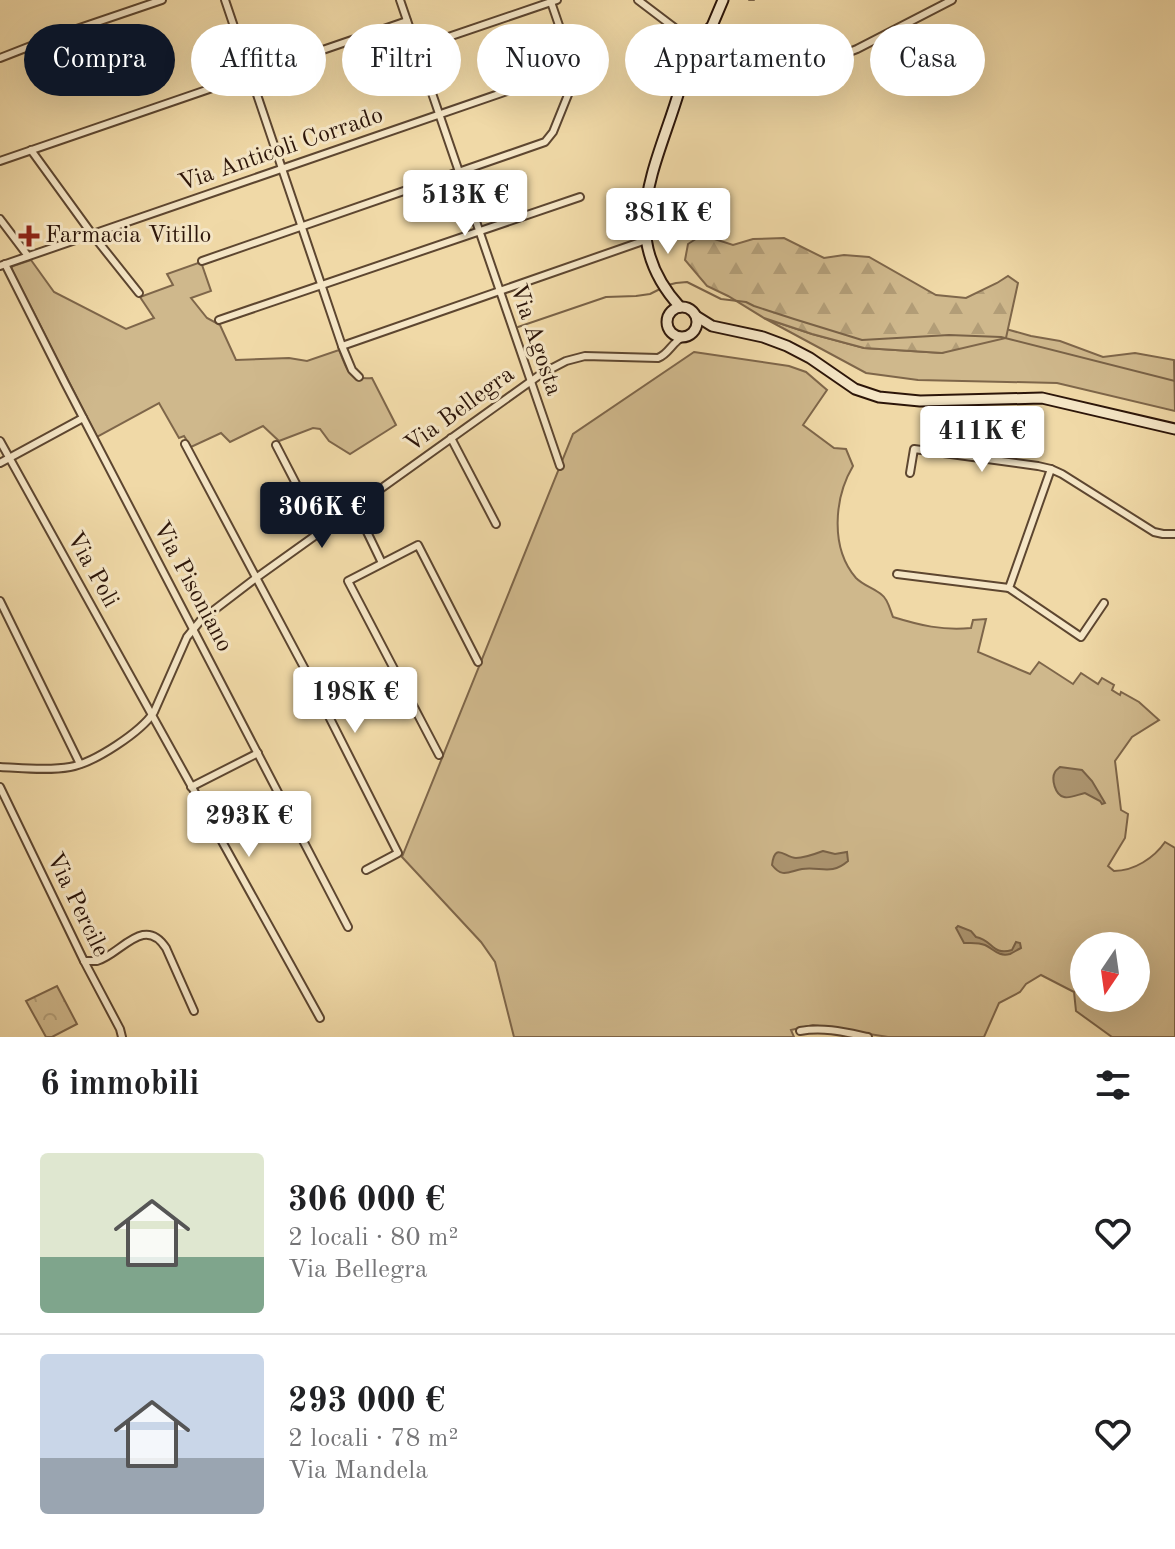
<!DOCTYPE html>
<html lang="it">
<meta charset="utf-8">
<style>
:root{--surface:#fff;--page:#f2f2f2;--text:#202124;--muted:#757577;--line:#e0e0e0;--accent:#111827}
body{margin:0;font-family:"Old Standard TT",serif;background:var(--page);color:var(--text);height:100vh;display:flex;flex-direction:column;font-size:30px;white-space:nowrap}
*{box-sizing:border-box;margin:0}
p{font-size:26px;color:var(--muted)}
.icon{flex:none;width:44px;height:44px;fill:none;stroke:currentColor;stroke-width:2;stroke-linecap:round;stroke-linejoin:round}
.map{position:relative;height:1037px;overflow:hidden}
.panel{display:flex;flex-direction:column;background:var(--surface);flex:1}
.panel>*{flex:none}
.top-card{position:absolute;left:24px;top:24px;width:1128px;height:72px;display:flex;gap:16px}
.needle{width:52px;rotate:193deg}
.controls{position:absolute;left:1070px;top:932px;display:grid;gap:16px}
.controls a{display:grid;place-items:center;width:80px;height:80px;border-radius:50%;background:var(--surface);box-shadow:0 8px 32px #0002;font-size:40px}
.price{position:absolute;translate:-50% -68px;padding:0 18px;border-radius:8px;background:#fff;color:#222;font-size:26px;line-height:52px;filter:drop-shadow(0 2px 4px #0008)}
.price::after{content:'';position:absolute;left:50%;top:48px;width:24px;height:18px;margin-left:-12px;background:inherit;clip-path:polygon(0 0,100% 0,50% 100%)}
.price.active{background:var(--accent);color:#fff}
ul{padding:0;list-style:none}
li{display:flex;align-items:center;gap:24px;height:200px;padding:0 40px}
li+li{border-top:2px solid var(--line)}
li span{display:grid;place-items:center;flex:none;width:224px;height:160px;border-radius:8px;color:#555}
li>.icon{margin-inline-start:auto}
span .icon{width:96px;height:96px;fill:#fffc;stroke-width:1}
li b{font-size:34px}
h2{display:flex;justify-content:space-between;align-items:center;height:96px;padding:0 40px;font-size:34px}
.pill{padding:0 28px;border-radius:36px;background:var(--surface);box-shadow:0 8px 32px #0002;font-size:28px;line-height:72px}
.pill.active{background:var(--accent);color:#fff}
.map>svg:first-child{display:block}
.green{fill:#cfb88c;stroke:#7e664a;stroke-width:2;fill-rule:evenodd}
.forest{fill:url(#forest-firs);stroke:#7e664a;stroke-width:2}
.park{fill:url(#park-crowns);stroke:#7e664a;stroke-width:2}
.water{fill:#ad9671;stroke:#796247;stroke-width:2}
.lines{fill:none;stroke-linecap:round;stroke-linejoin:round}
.stream{stroke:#796247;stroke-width:2}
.street-casing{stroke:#5d4630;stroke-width:10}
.secondary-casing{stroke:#2c1509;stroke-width:13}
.street{stroke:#f5e6c6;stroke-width:6}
.secondary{stroke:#f5e6c6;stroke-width:9}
.poi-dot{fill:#8f2418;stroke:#f5e6c6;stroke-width:3}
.labels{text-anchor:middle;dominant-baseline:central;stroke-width:6;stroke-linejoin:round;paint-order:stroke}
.street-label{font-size:24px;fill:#2c1509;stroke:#f5e6c6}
.poi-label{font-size:24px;fill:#2c1509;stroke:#f5e6c6;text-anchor:start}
</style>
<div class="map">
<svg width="1175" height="1037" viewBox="0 0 1175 1037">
<defs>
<pattern id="forest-firs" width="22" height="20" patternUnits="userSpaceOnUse" patternTransform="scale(2)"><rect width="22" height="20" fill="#cfb88c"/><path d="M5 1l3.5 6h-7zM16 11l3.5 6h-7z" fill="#b29d77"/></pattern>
<pattern id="park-crowns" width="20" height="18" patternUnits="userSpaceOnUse" patternTransform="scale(2)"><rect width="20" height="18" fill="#cfb88c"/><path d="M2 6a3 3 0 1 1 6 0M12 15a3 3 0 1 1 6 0" fill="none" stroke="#b29d77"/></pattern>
</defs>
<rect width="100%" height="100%" fill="#f0d9a7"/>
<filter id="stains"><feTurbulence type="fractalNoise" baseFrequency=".0025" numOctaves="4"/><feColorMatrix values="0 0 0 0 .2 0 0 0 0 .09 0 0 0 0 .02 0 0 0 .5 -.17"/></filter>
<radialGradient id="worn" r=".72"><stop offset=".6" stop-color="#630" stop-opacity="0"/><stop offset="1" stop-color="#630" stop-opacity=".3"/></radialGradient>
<g class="green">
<path d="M31,260L54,292L126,329L154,318L140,297L173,285L167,274L201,262L211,291L191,298L207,318L220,325L236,360L289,358L307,361L339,350C348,370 346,380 372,378L396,425L350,454L329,441L320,429L313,428L279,441L263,426L230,442L221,433L191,447L184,436L179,438L159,403L97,437L11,268L13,266Z"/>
<polygon points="764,318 812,334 864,348 942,353 1006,329 1031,336 1060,341 1103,357 1135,353 1174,360 1175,411 1057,383 918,380 866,373"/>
<path d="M694,352L789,366L806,372L827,390L803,425L834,448L846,449L853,466C834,498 830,548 856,578C864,586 874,588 882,595C888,599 890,610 893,617C919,625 943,631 971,628L973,620L986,619L978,652L1030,674L1039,662L1073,684L1081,673L1098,684L1102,678L1114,685L1112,690L1120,695L1121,692L1139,702L1159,720L1132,737L1115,761L1121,810L1128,814L1125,838L1108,866L1114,871C1134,871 1154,858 1165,842L1175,848V1037H1112L1076,1011L1074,992L1041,975L1026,984L1020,992L999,1003L984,1037H888L813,1025L791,1030L794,1037H514L495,962L481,942L402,857L573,434ZM1084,946H1136V998H1084Z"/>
</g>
<polygon class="forest" points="702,235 733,245 753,239 784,238 824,258 844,255 869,257 936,295 966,298 997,283 1008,276 1018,283 1006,338 942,353 864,348 812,334 764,318 728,296 707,286 685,260 688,244"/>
<polygon class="park" points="57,986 77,1024 52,1037 46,1037 26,1001"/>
<g class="water">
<path d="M1060,767L1082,770L1092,781L1105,803L1102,804L1100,801L1085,793C1079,794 1070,799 1064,797C1055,795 1051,779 1055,772C1056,770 1058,769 1060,767Z"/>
<path d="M823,851L835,854L847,852L848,861C831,876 820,866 802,869C788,872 782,878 772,865C775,841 785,858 796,858C804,858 815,854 823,851Z"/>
<path d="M958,926L971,931L976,937C993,940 992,956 1012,950L1016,942L1020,943L1021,948C1017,950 1014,952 1010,954C998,957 994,949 985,945C978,942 971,943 964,943L956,928Z"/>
</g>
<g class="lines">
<g class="stream">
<polyline points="749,0 754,0"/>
<polyline points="668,285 676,283 687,282 721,299 746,302 754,306 794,319 862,340 949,335 1001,337 1175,381"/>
<polyline points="518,327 606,297 636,296 650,294 662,288"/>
</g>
<g class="street-casing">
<g id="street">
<polyline points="225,0 342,346 352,370 359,377"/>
<polyline points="400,0 560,466"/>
<polyline points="638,0 692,41"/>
<polyline points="416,48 557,0"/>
<polyline points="0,58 59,35 162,0"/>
<polyline points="723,62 742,66 770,66 811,63 834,58 857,49 952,0"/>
<polyline points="31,150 92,234 139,293"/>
<polyline points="0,161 407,21"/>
<polyline points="0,219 28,256"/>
<polyline points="202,261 545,142 553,132 576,75 551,2"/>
<polyline points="5,264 65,383 348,927"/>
<polyline points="0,266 574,68"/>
<polyline points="219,320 580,197"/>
<polyline points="342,346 646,240"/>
<polyline points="451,438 496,524"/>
<polyline points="0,441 320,1018"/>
<polyline points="185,444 308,675 398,853 366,870"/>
<polyline points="276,445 321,532"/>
<polyline points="0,463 83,418"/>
<polyline points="910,473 914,449 1038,466 1051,469"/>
<polyline points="355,507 382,563"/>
<polyline points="897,574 1009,588"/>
<polyline points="0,601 80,764"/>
<polyline points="1104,603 1081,637 1009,588 1051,469 1062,474 1154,532 1163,534 1175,534"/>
<polyline points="439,755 348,581 418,545 478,662"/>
<path d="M0,767C22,768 48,771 70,767C94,763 141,732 154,712L187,637L201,620L256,578L541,374L566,361L585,356L658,358C669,354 672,342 683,337"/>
<polyline points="0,787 84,961 120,1029 122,1037"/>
<polyline points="191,787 258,753"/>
<path d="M84,961C87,961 95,961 97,961C120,955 144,914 166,948L194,1011"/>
<path d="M800,1031C824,1027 844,1032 868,1037"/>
</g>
</g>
<g class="secondary-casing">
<g id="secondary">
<circle cx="707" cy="53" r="18"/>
<polyline points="703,35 712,26 723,0"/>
<path d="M680,307C603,223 675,142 688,52"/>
<circle cx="682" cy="322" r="15"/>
<polyline points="696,316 712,326 763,337 787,346 810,358 855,389 879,397 920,401 1042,398 1175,429"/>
</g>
</g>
<use href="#street" class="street"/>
<use href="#secondary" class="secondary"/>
</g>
<path class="poi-dot" d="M25 224h8v8h8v8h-8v8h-8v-8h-8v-8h8z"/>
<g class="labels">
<g class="street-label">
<text transform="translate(281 150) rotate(-19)">Via Anticoli Corrado</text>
<text transform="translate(535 340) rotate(71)">Via Agosta</text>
<text transform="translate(460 410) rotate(-36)">Via Bellegra</text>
<text transform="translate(92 570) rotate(61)">Via Poli</text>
<text transform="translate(192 587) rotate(62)">Via Pisoniano</text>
<text transform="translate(77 905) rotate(64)">Via Percile</text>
</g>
<g class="poi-label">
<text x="45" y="236">Farmacia Vitillo</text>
</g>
</g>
<rect width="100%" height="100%" filter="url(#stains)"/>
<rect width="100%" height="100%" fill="url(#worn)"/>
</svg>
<div class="controls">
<a><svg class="needle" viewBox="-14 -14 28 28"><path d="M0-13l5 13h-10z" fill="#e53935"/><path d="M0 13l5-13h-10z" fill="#757577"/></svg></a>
</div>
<b class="price" style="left:465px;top:238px">513K €</b>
<b class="price" style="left:668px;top:256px">381K €</b>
<b class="price" style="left:982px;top:474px">411K €</b>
<b class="price active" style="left:322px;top:550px">306K €</b>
<b class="price" style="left:355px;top:735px">198K €</b>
<b class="price" style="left:249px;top:859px">293K €</b>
<div class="top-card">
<a class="pill active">Compra</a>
<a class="pill">Affitta</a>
<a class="pill">Filtri</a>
<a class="pill">Nuovo</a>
<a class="pill">Appartamento</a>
<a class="pill">Casa</a>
</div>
</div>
<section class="panel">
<h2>6 immobili<svg class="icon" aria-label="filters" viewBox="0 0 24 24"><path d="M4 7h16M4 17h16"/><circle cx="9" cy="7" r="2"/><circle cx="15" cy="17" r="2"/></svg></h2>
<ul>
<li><span style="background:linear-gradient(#dfe7d0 65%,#7fa58c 0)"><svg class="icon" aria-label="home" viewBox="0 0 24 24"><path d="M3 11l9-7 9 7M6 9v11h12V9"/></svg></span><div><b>306 000 €</b><p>2 locali · 80 m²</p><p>Via Bellegra</p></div><svg class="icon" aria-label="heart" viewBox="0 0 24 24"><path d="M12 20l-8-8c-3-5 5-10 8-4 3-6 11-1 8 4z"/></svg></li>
<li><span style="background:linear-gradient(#c9d6e8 65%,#9aa5b1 0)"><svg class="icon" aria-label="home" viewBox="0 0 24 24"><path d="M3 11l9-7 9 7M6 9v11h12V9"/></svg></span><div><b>293 000 €</b><p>2 locali · 78 m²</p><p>Via Mandela</p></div><svg class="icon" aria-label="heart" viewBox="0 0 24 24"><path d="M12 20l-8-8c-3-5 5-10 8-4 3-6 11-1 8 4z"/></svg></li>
</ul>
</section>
